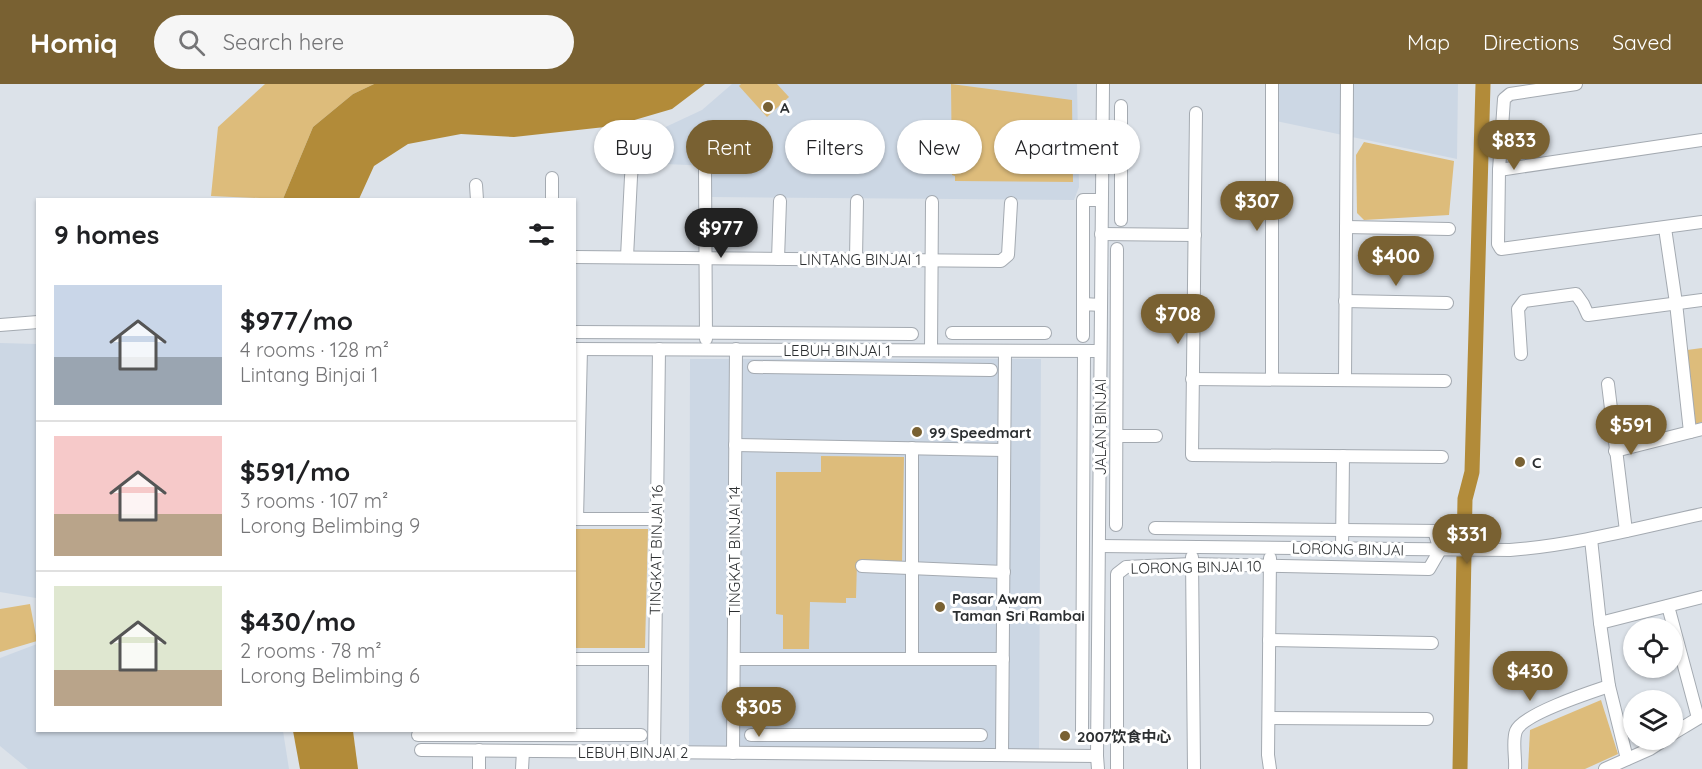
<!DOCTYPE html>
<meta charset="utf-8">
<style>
:root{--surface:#fff;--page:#f6f6f6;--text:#202124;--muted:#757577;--line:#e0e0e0;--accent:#796132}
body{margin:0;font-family:Quicksand,"Noto Sans SC",sans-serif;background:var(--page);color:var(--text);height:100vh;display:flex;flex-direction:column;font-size:22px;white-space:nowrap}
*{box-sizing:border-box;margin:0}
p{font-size:20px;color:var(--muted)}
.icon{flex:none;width:33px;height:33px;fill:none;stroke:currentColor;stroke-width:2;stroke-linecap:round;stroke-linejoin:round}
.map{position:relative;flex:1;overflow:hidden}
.details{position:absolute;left:36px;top:114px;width:540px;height:534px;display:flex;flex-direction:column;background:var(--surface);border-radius:0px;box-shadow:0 2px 4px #0004}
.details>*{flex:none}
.top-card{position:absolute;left:594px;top:36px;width:570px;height:54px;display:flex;gap:12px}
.tools{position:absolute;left:1623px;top:534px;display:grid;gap:12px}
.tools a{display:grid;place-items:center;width:60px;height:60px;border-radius:50%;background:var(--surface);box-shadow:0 2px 4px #0004;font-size:30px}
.price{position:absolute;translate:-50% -51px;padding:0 14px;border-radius:21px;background:var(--accent);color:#fff;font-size:20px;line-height:39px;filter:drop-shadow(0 2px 3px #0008)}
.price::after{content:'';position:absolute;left:50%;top:36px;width:18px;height:14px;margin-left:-9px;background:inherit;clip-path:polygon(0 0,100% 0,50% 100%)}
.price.active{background:#222;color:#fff}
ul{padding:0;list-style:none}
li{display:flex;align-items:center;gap:18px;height:150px;padding:0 18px}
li+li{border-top:2px solid var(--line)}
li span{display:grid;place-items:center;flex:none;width:168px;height:120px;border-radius:0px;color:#555}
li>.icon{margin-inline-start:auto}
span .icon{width:72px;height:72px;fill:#fffc;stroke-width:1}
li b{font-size:26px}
h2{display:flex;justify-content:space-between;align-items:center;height:72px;padding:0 18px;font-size:26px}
.chip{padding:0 21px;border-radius:27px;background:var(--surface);box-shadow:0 2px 4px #0004;font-size:21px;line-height:54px}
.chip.active{background:var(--accent);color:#fff}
header{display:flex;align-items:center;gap:36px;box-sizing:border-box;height:84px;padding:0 30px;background:var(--accent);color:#fff}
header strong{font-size:28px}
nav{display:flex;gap:33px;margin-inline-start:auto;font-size:21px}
.search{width:420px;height:54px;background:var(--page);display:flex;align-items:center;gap:15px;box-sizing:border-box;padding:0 21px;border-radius:33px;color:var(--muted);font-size:22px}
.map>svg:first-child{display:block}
.built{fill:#ccd7e4}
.green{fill:#ddbc7b}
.water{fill:#b28b39}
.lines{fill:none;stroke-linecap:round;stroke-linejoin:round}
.river{stroke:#b28b39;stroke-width:15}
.minor-casing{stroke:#a4aab1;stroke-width:14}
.minor{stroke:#fff;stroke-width:12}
.poi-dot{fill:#796132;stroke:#fff;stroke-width:2}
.labels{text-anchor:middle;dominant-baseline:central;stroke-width:6;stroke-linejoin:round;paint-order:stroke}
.poi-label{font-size:15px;font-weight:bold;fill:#2c2f31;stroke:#fff;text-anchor:start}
.street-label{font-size:15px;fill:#2c2f31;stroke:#fff}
</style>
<header>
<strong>Homiq</strong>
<div class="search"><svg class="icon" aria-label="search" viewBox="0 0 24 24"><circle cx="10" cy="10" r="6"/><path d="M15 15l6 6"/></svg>Search here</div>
<nav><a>Map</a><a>Directions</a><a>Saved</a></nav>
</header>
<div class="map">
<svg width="1702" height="685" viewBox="0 0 1702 685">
<rect width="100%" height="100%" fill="#dce2e9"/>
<g class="built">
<polygon points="732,0 1077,0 1079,103 1074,116 711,113 712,82 641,79 642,54 702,26"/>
<polygon points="1266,0 1458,0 1457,75 1266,35"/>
<polygon points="0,259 37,260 37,519 36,514 0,508"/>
<polygon points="690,275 1041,275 1039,667 689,662"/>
<polygon points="37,560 38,646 283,647 289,685 28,685 0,662 0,574"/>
</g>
<g class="green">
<polygon points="265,0 374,0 353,10 313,43 283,115 211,112 218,43"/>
<polygon points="741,0 777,0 789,13 767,33 739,2"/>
<polygon points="951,0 1072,16 1073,98 955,97 955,92 952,91"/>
<polygon points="1364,58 1454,77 1449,131 1364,136 1357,129 1356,71"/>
<polygon points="1702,264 1702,338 1695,340 1687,266"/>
<polygon points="821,372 904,373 902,478 857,478 856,514 846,514 846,519 810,518 809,565 783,565 783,531 776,530 776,388 821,388"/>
<polygon points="575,445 648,445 645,564 575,564"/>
<polygon points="30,520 37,557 0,568 0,525"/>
<polygon points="1601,616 1618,670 1585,685 1528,685 1530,646"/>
</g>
<g class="water">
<polygon points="374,0 705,0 672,25 614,42 514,53 461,50 408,60 374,82 359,115 283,115 313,43 353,10"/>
<polygon points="293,647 353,647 358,685 300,685"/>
</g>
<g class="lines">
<polyline class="river" points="1460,685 1465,415 1472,388 1483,0"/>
<g class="minor-casing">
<g id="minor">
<polyline points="1272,0 1272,295"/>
<polyline points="1576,0 1510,10 1504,15 1499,86 1498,160 1501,165 1702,138"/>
<polyline points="1196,29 1192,371 1442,373"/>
<polyline points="705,86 706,255"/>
<polyline points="1499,86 1702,56"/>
<polyline points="476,101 477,116"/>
<polyline points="552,116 552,94"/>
<polyline points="1121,136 1121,22"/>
<polyline points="1346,143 1449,145"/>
<polyline points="1665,144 1676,219 1690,348"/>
<polyline points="1101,150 1195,151"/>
<polyline points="574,173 1001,177 1008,171 1011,119"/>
<polyline points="627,173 631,93 636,46"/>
<polyline points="778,175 780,117"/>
<polyline points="856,175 857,117"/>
<polyline points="1345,217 1447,219"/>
<polyline points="1083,220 1083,116 1101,116"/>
<polyline points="0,241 38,238"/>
<polyline points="574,248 912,250"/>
<polyline points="952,249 1045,249"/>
<polyline points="1083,252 1083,220 1101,221"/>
<polyline points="574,265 1100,267"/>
<polyline points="931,266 932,118"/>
<polyline points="1521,270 1518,225 1524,217 1576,210 1583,220 1588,231 1702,216"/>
<polyline points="754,283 991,286"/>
<polyline points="1192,295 1445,297"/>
<polyline points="1345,296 1347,0"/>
<polyline points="1608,300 1626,447"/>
<polyline points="1117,352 1156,352"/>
<polyline points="735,361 1004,366"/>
<polyline points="912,364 912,575"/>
<polyline points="1615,367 1702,345"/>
<polyline points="574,435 657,435"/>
<polyline points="577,435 581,265"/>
<polyline points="1116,441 1117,165"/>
<polyline points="1155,444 1440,447"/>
<polyline points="1591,455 1600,539 1609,602 1627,675"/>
<path d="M1099,462L1510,466C1575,461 1638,444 1702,430"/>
<polyline points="1342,465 1343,372"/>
<polyline points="1192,473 1194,685"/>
<polyline points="1270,474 1268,671 1270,685"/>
<polyline points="862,482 1004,488"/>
<polyline points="1668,522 1698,634"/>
<polyline points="1600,539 1702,513"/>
<polyline points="1269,556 1432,559"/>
<polyline points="574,575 655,575"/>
<polyline points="734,575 1003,575"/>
<polyline points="1269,634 1427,635"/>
<polyline points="1082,646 1084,267"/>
<polyline points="1672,650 1702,632"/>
<polyline points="418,651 641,651"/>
<polyline points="751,651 981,651"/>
<polyline points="421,666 1097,672"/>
<polyline points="654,668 659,265"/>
<polyline points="733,669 736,265"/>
<polyline points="1002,671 1005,267"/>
<polyline points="479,685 479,666"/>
<polyline points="522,685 523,667"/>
<polyline points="1098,685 1097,672 1103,0"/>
<polyline points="1117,685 1117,490 1126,483 1192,480 1429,485 1440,466 1434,447"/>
<path d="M1515,685C1516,674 1512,657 1516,647C1523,630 1591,608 1609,602"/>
<polyline points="1605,685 1650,665 1664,656"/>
</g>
</g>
<use href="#minor" class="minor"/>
</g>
<g class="poi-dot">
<circle cx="768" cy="23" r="6"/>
<circle cx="917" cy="348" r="6"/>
<circle cx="1520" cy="378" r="6"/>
<circle cx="940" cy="523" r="6"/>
<circle cx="1065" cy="652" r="6"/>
</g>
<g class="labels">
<g class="poi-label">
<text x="780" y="23">A</text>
<text x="929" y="348">99 Speedmart</text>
<text x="1532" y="378">C</text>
<text x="952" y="514">Pasar Awam<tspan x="952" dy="17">Taman Sri Rambai</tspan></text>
<text x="1077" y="652">2007饮食中心</text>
</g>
<g class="street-label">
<text x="860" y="175">LINTANG BINJAI 1</text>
<text x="837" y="266">LEBUH BINJAI 1</text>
<text transform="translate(1100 343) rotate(-90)">JALAN BINJAI</text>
<text transform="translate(1348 465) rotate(1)">LORONG BINJAI</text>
<text transform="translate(656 466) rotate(-89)">TINGKAT BINJAI 16</text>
<text transform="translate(734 467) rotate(-90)">TINGKAT BINJAI 14</text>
<text transform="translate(1196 483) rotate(-1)">LORONG BINJAI 10</text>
<text x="633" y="668">LEBUH BINJAI 2</text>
</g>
</g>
</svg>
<div class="tools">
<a><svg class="icon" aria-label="locate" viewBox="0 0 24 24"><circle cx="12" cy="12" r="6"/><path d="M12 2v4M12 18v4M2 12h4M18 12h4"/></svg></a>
<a><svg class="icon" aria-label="layers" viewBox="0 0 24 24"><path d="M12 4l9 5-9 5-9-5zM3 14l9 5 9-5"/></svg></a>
</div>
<b class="price" style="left:1514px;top:87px">$833</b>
<b class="price" style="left:1257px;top:148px">$307</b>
<b class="price active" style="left:721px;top:175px">$977</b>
<b class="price" style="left:1396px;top:203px">$400</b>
<b class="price" style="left:1178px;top:261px">$708</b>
<b class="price" style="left:1631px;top:372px">$591</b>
<b class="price" style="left:1467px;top:481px">$331</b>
<b class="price" style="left:1530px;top:618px">$430</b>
<b class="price" style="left:759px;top:654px">$305</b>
<div class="top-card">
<a class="chip">Buy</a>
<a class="chip active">Rent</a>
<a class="chip">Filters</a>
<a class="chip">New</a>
<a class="chip">Apartment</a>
</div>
<section class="details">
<h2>9 homes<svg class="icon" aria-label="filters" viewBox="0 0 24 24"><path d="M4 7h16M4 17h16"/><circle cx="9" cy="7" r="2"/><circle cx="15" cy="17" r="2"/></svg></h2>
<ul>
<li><span style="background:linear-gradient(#c9d6e8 60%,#9aa5b1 0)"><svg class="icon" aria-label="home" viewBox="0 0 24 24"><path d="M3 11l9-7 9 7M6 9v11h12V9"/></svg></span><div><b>$977/mo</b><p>4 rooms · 128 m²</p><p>Lintang Binjai 1</p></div></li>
<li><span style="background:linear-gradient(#f6c9c9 65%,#b9a48a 0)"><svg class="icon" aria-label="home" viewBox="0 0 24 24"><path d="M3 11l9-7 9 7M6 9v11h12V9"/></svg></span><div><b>$591/mo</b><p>3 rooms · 107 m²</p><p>Lorong Belimbing 9</p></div></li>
<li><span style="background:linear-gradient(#dfe7d0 70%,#b9a48a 0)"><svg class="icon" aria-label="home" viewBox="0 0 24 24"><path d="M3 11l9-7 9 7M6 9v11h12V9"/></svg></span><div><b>$430/mo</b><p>2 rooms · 78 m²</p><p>Lorong Belimbing 6</p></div></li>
</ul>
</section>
</div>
